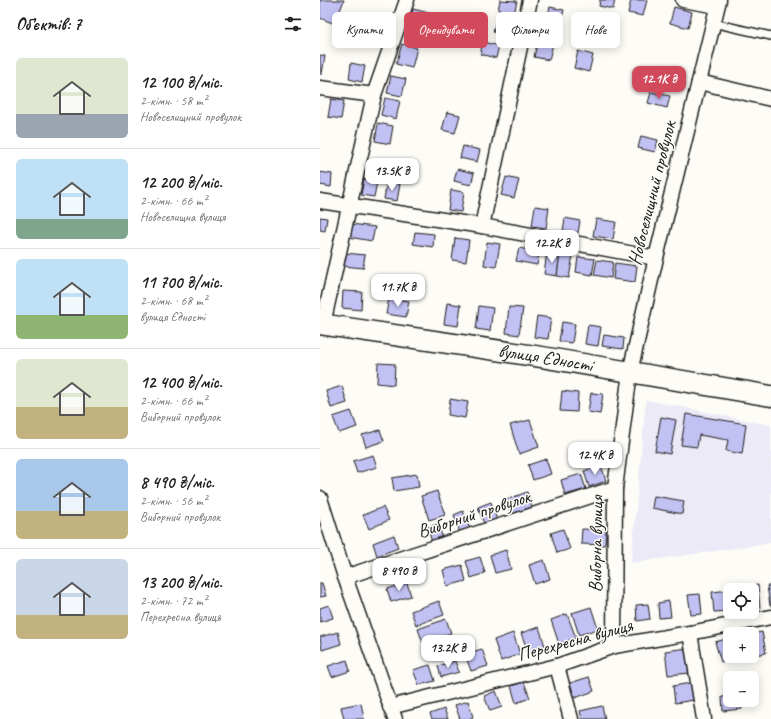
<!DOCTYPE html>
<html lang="uk">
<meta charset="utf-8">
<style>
:root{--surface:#fff;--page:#f2f2f2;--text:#202124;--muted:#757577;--line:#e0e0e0;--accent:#d1495b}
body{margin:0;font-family:Caveat,sans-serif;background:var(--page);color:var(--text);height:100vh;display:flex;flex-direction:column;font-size:15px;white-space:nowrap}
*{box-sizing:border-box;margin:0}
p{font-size:13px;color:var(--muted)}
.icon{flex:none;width:22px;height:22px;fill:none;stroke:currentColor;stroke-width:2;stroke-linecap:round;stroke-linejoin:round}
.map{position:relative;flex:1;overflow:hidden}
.sheet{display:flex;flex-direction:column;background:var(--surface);width:320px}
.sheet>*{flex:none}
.top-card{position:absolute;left:12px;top:12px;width:379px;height:36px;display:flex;gap:8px}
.controls{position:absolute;left:403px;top:583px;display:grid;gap:8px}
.controls a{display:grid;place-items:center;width:36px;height:36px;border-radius:6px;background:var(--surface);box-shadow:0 2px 10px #0003;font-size:20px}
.price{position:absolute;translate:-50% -34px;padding:0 9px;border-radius:8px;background:#fff;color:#222;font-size:13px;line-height:26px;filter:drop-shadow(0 1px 2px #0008)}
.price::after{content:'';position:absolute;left:50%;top:24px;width:12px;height:9px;margin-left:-6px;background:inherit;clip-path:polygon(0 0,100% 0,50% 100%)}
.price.current{background:var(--accent);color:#fff}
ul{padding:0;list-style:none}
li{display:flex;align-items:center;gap:12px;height:100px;padding:0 16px}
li+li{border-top:1px solid var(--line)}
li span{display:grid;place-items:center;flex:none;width:112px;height:80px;border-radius:6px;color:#555}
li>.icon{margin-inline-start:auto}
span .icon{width:48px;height:48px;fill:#fffc;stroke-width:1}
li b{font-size:17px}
h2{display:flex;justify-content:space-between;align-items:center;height:48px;padding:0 16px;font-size:17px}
.pill{padding:0 14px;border-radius:6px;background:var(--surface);box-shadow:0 2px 10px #0003;font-size:14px;line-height:36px}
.pill.current{background:var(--accent);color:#fff}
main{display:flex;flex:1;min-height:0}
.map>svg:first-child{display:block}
.built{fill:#ebeaf6}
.building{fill:#c2c1f3;stroke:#1c1c1c}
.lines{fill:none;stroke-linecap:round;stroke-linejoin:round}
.lane-casing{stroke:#1c1c1c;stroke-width:10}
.street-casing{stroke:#1c1c1c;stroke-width:17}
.secondary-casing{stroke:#1c1c1c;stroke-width:23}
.lane{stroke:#fdfcf7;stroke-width:7}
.street{stroke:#fdfcf7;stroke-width:14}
.secondary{stroke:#fdfcf7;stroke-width:20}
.labels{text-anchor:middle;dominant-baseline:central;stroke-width:3;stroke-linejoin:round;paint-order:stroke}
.street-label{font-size:19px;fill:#1c1c1c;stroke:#fdfcf7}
</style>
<main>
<section class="sheet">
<h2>Об’єктів: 7<svg class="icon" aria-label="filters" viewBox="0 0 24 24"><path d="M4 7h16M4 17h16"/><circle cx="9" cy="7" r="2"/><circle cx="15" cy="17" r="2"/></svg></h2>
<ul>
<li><span style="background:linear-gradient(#dfe7d0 70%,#9aa5b1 0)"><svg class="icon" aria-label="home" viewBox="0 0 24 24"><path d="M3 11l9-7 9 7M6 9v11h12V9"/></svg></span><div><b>12 100 ₴/міс.</b><p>2-кімн. · 58 m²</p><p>Новоселищний провулок</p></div></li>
<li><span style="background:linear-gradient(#bfe0f5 75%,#7fa58c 0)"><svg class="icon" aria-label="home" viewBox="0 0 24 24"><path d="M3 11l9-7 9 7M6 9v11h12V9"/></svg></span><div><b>12 200 ₴/міс.</b><p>2-кімн. · 66 m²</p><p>Новоселищна вулиця</p></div></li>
<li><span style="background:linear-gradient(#bfe0f5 70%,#8fb573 0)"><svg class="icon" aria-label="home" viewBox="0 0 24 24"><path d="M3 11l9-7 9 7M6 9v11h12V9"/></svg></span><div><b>11 700 ₴/міс.</b><p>2-кімн. · 68 m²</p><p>вулиця Єдності</p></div></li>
<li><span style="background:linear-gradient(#dfe7d0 60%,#c2b280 0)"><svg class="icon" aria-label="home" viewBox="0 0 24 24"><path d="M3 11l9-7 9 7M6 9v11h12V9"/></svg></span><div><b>12 400 ₴/міс.</b><p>2-кімн. · 66 m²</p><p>Виборний провулок</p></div></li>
<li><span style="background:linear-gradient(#a9c7e8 65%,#c2b280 0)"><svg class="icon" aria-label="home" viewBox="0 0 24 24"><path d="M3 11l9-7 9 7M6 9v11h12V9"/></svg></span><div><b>8 490 ₴/міс.</b><p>2-кімн. · 56 m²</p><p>Виборний провулок</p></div></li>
<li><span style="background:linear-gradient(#c9d6e8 70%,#c2b280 0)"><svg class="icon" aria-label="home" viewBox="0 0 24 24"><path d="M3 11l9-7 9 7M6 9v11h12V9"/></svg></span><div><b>13 200 ₴/міс.</b><p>2-кімн. · 72 m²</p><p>Перехресна вулиця</p></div></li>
</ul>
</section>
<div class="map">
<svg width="451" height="719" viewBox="0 0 451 719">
<rect width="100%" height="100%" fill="#fdfcf7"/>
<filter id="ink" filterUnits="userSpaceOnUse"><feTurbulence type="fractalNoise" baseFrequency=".025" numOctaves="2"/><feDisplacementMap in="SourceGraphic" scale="8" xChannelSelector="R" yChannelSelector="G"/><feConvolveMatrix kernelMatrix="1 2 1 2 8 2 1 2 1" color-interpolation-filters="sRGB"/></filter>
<g filter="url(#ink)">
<polygon class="built" points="326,400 451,425 451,543 311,563"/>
<g class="building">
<polygon points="0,0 24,0 15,24 0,18"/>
<polygon points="180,0 197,1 194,14 178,10"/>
<polygon points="280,0 295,0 293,9 279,6"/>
<polygon points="311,0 327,0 323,16 308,13"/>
<polygon points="230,7 244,10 240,25 226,22"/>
<polygon points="354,7 372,12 368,28 350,23"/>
<polygon points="93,9 109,13 104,34 88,30"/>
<polygon points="176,20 192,24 189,36 173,32"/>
<polygon points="218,40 233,44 229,60 214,57"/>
<polygon points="163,42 179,46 176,58 160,54"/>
<polygon points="82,44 97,48 92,68 76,64"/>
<polygon points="258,51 273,55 269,72 254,68"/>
<polygon points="0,55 5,56 2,74 0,74"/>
<polygon points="31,63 45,66 42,82 29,79"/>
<polygon points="341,65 357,69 354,81 338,77"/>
<polygon points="71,76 86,79 82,96 67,93"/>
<polygon points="331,92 350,96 347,108 328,103"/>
<polygon points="65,98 80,101 76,119 61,115"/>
<polygon points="11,99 24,101 21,119 8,117"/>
<polygon points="127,112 140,115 135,133 122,130"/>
<polygon points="58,123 73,126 70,144 55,141"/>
<polygon points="321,136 338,140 335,152 318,148"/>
<polygon points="143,146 160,150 157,162 140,158"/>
<polygon points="137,169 154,173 151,185 134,181"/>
<polygon points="0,172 12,174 11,187 0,185"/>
<polygon points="186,177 199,180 194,198 181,195"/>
<polygon points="44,179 57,182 54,197 41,195"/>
<polygon points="67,182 80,184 77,201 64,199"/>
<polygon points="131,190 144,192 141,212 128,210"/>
<polygon points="215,206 229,208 226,228 212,226"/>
<polygon points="0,217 7,218 5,231 0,230"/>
<polygon points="245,218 260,221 258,233 243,231"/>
<polygon points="276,219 296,222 293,239 273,236"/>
<polygon points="31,224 55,227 52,241 29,237"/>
<polygon points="95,232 114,234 113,247 93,244"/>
<polygon points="135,238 149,240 146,262 132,260"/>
<polygon points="167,242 180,244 176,267 164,265"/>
<polygon points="199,248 219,252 217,265 196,261"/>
<polygon points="227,251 240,253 237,276 224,274"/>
<polygon points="25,253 45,255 43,268 24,266"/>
<polygon points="240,253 253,255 249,278 237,276"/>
<polygon points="258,257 275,259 272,275 256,272"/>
<polygon points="277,260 293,262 291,278 274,275"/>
<polygon points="295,263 317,266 315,282 293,279"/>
<polygon points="23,291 42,292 41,310 22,308"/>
<polygon points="69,298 89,301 86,317 66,314"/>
<polygon points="127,303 141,305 138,326 124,324"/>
<polygon points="159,306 173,308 170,331 156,329"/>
<polygon points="189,307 203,308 199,335 186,333"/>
<polygon points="217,316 231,318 228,339 214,337"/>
<polygon points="242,322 255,324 252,343 239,341"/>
<polygon points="268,325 281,327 278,346 265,344"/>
<polygon points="284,335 304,338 303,349 282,346"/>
<polygon points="58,363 75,364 74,385 57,383"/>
<polygon points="22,386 27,403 11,408 6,391"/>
<polygon points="242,391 258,393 257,412 240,411"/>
<polygon points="271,393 283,394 280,414 268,412"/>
<polygon points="130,399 148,402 145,418 128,415"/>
<polygon points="31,411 37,427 19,433 13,417"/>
<polygon points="366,414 426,424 422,454 406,451 408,440 379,435 377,447 361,445"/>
<polygon points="341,417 356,420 350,454 335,451"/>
<polygon points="210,420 219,447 199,454 190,425"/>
<polygon points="60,430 64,441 46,447 42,435"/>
<polygon points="53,455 57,467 37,473 33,461"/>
<polygon points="226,459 231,474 213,480 208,465"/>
<polygon points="281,465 286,481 269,487 264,471"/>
<polygon points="97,474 99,487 74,491 72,478"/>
<polygon points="261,474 266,489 245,495 241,480"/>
<polygon points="117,491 125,515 109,520 101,496"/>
<polygon points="207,492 212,507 191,514 186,500"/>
<polygon points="334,496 364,501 362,514 332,508"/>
<polygon points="171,502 177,520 164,524 158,507"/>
<polygon points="63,507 69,520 49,529 43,515"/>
<polygon points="143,511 150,529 140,533 134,515"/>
<polygon points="118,524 123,539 112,542 107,527"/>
<polygon points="243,529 250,549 237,553 231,533"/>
<polygon points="262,529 286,530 285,545 261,544"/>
<polygon points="74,535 78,548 57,556 53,543"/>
<polygon points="186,550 191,569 175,573 170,555"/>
<polygon points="160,557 165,573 151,578 146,561"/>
<polygon points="224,560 230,579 215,584 209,565"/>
<polygon points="142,565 146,581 127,586 123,570"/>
<polygon points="0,583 2,583 6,596 0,597"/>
<polygon points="87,583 91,596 71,602 67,589"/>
<polygon points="438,585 440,608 432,609 432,590 424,590 424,587"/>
<polygon points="447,586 451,586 451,606 450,606"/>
<polygon points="410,590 410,611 394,612 392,592"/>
<polygon points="380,594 382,614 371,615 368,595"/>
<polygon points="119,601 124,615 96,625 91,611"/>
<polygon points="349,601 351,617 339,618 338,603"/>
<polygon points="328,604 330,619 317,621 316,605"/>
<polygon points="9,605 13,618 0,622 0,608"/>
<polygon points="271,607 278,629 259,635 252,613"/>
<polygon points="247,614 256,638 239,644 231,620"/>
<polygon points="126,619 131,633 103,643 98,629"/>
<polygon points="219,627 225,646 208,652 201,633"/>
<polygon points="18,632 21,644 2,650 0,637"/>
<polygon points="442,632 446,653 435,655 432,634"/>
<polygon points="193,633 200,654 181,661 174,640"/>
<polygon points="410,638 410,656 421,656 401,662 395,642"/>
<polygon points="368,648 371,673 348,675 345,651"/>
<polygon points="162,649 168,666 151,671 145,654"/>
<polygon points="27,660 30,671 12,677 8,666"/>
<polygon points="135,661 139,672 121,677 118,666"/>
<polygon points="110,665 115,681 99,685 93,670"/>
<polygon points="269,677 274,691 255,698 250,683"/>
<polygon points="204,682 210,698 196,703 191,686"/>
<polygon points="371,683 374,700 355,703 353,686"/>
<polygon points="176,691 182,707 170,711 164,696"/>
<polygon points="410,696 410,700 421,700 422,709 403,711 402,697"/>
<polygon points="148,701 153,717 149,719 140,719 135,705"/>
<polygon points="41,703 44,719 24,719 21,707"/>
<polygon points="282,706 285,719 262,719 260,711"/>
<polygon points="124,709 128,719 112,719 110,714"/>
</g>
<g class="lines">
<g class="lane-casing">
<polyline id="lane" points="393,23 451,36"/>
</g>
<g class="street-casing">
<g id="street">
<polyline points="363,0 397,6"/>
<polyline points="379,82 451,99"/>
<polyline points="0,88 54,95"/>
<polyline points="0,201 162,226 336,258"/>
<polyline points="162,226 210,0"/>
<polyline points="3,324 54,95 87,0"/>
<polyline points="0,498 25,577 75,719"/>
<polyline points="25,577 295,488"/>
<polyline points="370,633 384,719"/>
<polyline points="294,646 295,488 310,372 336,258 399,0"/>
<polyline points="237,666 251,719"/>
<polyline points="70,707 237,666 294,646 370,633 451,617"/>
</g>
</g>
<g class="secondary-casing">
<g id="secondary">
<path id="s1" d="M0,324L222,357L451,396"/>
</g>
</g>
<use href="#lane" class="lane"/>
<use href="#street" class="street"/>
<use href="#secondary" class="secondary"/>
</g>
</g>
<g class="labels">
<g class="street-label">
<text transform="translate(332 193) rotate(-76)">Новоселищний провулок</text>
<text stroke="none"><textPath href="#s1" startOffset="228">вулиця Єдності</textPath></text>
<text transform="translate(154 514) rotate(-18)">Виборний провулок</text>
<text transform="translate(276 544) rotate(-89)">Виборна вулиця</text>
<text transform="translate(255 640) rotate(-15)">Перехресна вулиця</text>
</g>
</g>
</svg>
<div class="controls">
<a><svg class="icon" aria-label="locate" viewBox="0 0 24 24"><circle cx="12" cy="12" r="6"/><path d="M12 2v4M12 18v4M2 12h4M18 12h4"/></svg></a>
<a>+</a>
<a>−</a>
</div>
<b class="price current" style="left:339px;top:100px">12.1K ₴</b>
<b class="price" style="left:72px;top:192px">13.5K ₴</b>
<b class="price" style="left:232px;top:264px">12.2K ₴</b>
<b class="price" style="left:78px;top:308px">11.7K ₴</b>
<b class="price" style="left:275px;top:476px">12.4K ₴</b>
<b class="price" style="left:79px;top:592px">8 490 ₴</b>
<b class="price" style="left:128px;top:669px">13.2K ₴</b>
<div class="top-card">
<a class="pill">Купити</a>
<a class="pill current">Орендувати</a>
<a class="pill">Фільтри</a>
<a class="pill">Нове</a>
</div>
</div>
</main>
